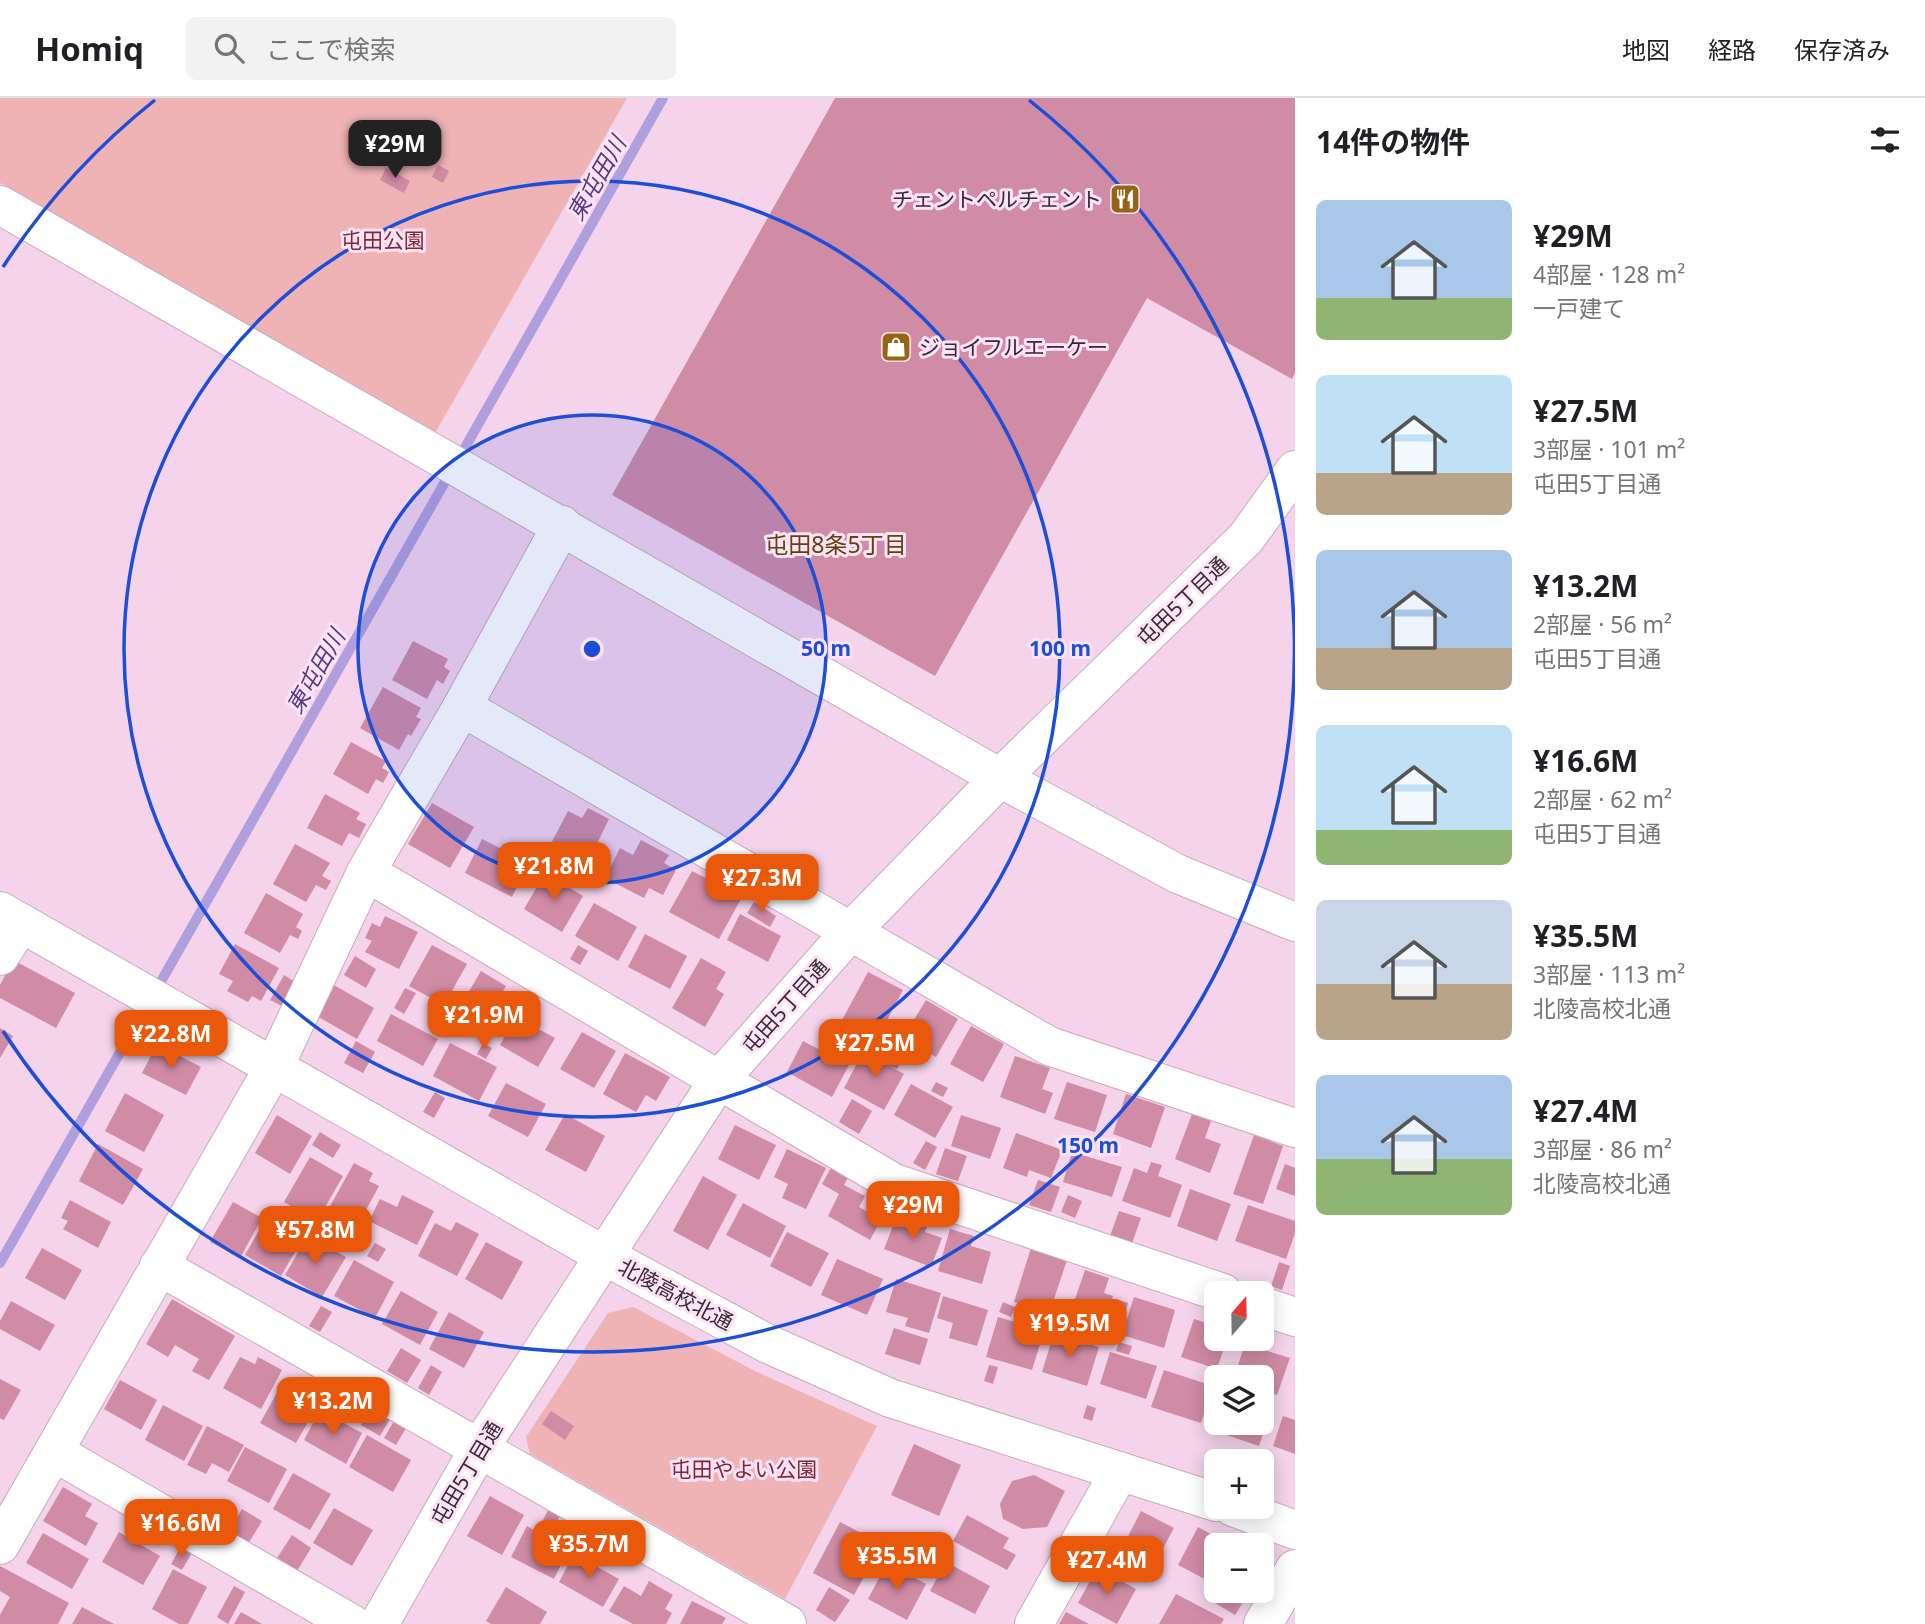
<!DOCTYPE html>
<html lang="ja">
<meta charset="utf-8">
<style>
:root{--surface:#fff;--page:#f2f2f2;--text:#202124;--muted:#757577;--line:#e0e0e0;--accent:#ea580c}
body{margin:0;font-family:"Noto Sans","Noto Sans JP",sans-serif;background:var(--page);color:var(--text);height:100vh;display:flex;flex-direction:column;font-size:26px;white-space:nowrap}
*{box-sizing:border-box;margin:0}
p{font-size:23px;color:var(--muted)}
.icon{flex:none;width:38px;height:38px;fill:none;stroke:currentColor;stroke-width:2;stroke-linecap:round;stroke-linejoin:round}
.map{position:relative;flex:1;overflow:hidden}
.details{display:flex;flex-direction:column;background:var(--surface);width:630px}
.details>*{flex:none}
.needle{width:46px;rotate:20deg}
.fabs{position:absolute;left:1204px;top:1183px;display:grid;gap:14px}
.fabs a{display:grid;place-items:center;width:70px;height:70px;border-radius:10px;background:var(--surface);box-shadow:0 4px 18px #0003;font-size:35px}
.price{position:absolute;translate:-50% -60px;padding:0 16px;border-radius:14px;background:var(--accent);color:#fff;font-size:23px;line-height:46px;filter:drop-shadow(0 2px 4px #0008)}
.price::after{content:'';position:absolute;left:50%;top:42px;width:21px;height:16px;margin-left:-10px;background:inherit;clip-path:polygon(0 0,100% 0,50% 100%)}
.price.active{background:#222;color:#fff}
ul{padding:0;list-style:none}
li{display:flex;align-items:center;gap:21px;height:175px;padding:0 21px}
li span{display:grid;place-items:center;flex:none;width:196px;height:140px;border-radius:10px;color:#555}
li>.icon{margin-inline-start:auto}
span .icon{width:84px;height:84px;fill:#fffc;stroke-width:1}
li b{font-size:30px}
h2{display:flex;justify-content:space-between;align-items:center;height:84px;padding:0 21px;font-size:30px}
header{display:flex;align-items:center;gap:42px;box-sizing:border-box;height:98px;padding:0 35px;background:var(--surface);border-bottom:2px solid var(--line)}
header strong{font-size:33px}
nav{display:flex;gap:38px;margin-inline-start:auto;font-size:24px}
.search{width:490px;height:63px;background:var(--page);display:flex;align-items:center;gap:18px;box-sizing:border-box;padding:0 24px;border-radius:10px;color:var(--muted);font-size:26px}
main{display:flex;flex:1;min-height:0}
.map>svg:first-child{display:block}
.green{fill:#efb2b5}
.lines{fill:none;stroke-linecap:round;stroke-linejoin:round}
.stream{stroke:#b09fdd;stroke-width:10}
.building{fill:#d08ba5}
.minor-casing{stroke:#c9aac1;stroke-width:40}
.minor{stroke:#fff;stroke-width:38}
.ring{fill:none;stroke:#1d4ed8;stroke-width:3.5}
.labels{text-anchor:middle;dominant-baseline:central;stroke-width:6;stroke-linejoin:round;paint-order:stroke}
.poi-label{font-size:21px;fill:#352932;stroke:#fde3f6;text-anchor:end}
.park-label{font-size:21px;fill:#7f2835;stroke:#fde3f6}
.street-label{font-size:21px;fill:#352932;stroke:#fde3f6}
.water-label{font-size:23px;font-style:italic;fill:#543a84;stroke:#fde3f6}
.neighbourhood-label{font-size:23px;fill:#62410b;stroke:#fde3f6}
.centre{fill:#1d4ed8;stroke:#fde3f6;stroke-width:3.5}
.ring-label{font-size:21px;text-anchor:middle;font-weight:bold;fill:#1d4ed8;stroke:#fde3f6;stroke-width:6;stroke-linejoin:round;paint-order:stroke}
</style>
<header>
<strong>Homiq</strong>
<div class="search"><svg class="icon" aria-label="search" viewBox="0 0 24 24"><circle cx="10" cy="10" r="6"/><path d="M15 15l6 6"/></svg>ここで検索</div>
<nav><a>地図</a><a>経路</a><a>保存済み</a></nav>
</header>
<main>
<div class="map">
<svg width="1295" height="1526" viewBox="0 0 1295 1526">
<rect width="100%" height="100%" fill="#f4d3eb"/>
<g class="green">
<polygon points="0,0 627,0 435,335 0,85"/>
<polygon points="633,1209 755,1273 877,1328 785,1501 530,1356 526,1339 608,1215"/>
</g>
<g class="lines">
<g class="stream">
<polyline points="458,362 663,0"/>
<polyline points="155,894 450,375"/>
<polyline points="0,1165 147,907"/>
</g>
</g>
<g class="building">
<polygon points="835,0 1295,0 1295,275 1292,281 1147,200 935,578 612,397"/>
<polygon points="438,67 449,73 443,85 432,79"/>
<polygon points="386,70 410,83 404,95 380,82"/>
<polygon points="413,543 448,561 444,569 450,573 443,586 437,582 427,601 392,582"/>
<polygon points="383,589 421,610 416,619 421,621 411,638 408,636 399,652 360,630"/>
<polygon points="351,644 386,663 382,670 389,674 383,685 376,681 368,696 333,676"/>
<polygon points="325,696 360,715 356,721 366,726 359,740 349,735 342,748 307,730"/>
<polygon points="432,705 474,729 450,770 408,746"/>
<polygon points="588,710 609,721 583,774 546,755 568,713 582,720"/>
<polygon points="482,741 529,765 512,799 465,775"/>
<polygon points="641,742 669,757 664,765 676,772 663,797 649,790 644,800 605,780 620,750 633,757"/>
<polygon points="295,746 330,765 322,778 331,783 326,792 316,787 306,804 273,786"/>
<polygon points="692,773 742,799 719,841 669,814"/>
<polygon points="545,775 583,798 562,834 524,811"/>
<polygon points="266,795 303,816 296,829 302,833 298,841 290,837 280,855 244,835"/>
<polygon points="754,804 776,818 770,829 747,815"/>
<polygon points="594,805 637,829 618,863 575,838"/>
<polygon points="740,816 781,838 768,864 727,842"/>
<polygon points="385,818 418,834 399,871 365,854 372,843 365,840 372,825 380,829"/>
<polygon points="645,836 687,858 670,891 628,869"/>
<polygon points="235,846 279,870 261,903 252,898 248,904 227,893 233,883 219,876"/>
<polygon points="432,847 467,866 444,907 409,888"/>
<polygon points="578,847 588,853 580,867 570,861"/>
<polygon points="355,858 376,871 366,890 344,877"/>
<polygon points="701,860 726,874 716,891 724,896 705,929 672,910"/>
<polygon points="13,862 75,895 56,930 0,900 0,887"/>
<polygon points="481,873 506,888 495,906 508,914 496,935 458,912"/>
<polygon points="868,874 903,892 877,941 842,922"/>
<polygon points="284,877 295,884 282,908 270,902"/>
<polygon points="332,886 374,910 357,941 315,917"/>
<polygon points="405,890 416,895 404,916 394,910"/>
<polygon points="926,902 958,921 936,959 903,940"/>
<polygon points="391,916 438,941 423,968 377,943"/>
<polygon points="516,919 555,940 538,969 500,947"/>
<polygon points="971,928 1004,946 983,984 950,966"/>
<polygon points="0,930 13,938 0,960"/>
<polygon points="582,934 616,953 594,990 560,971"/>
<polygon points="838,941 861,953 854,966 831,953"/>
<polygon points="356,943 375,954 363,975 344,965"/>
<polygon points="803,943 849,967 832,999 787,974"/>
<polygon points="450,945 497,969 479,1003 433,978"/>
<polygon points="483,945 492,950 486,961 477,956"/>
<polygon points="157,946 201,969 186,997 142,975"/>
<polygon points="863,954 883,965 888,955 902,961 897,971 890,968 904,976 884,1012 844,990"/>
<polygon points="625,955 670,979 656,1003 646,997 636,1014 603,996"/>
<polygon points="1015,958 1050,970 1042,991 1053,995 1045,1016 1000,999"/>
<polygon points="936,984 948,990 943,999 931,993"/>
<polygon points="1067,984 1107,997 1095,1034 1054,1021"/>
<polygon points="506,985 546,1006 528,1039 488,1018"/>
<polygon points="911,986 953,1009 935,1040 894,1017"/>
<polygon points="435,994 445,1000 434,1020 423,1014"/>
<polygon points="125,995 164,1017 144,1054 105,1033"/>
<polygon points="1126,996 1165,1009 1151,1050 1113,1036"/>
<polygon points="852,1001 872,1013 859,1036 839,1024"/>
<polygon points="565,1016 605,1038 586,1074 545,1052"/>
<polygon points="1192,1016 1211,1023 1205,1040 1221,1046 1210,1075 1175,1061"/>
<polygon points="277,1017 312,1038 290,1076 255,1055"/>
<polygon points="961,1017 1001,1030 990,1061 951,1048"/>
<polygon points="735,1027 776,1047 759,1082 718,1061"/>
<polygon points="320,1034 341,1047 333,1060 312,1047"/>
<polygon points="1016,1035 1062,1052 1051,1080 1029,1072 1027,1079 1003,1070"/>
<polygon points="1254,1037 1283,1048 1263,1106 1233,1096"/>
<polygon points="926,1043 937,1049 925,1072 913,1065"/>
<polygon points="98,1046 143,1071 123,1107 79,1083"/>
<polygon points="945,1050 967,1058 958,1083 936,1076"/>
<polygon points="787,1051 826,1070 806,1111 782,1100 788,1086 774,1079"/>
<polygon points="1072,1054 1122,1069 1112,1099 1063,1084"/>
<polygon points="310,1059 343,1078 317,1123 284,1104"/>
<polygon points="1151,1064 1162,1067 1158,1078 1182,1087 1170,1120 1122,1103 1134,1070 1147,1075"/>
<polygon points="354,1065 373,1075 369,1083 379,1088 353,1136 336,1126 342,1117 329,1110"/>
<polygon points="833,1066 850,1076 844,1087 865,1098 859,1109 881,1122 870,1142 828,1118 839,1096 822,1086"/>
<polygon points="1285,1066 1295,1070 1295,1098 1276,1091"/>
<polygon points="703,1078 737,1097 708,1152 673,1133"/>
<polygon points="1038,1082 1060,1089 1051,1114 1029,1107"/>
<polygon points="1190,1091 1231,1106 1217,1143 1177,1128"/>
<polygon points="402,1097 434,1113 417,1147 369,1123 380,1101 397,1109"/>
<polygon points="1068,1097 1082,1103 1075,1120 1061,1114"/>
<polygon points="70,1102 111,1124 98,1150 63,1131 68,1123 61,1120"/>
<polygon points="233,1104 262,1120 240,1160 210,1144"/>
<polygon points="743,1105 786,1128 770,1160 726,1137"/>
<polygon points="1248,1107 1295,1123 1295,1135 1286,1161 1235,1143"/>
<polygon points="1119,1113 1141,1120 1132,1145 1110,1138"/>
<polygon points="898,1115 928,1126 925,1134 942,1140 931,1169 884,1151"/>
<polygon points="266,1120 302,1142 281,1178 245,1157"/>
<polygon points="456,1124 479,1136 457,1178 418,1158 435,1125 451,1133"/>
<polygon points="950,1131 974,1138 971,1148 991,1154 982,1186 938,1173"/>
<polygon points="787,1134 829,1155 811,1189 770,1168"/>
<polygon points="308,1137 346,1159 322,1199 285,1177"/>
<polygon points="486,1144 523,1164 502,1202 465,1181"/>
<polygon points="375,1145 386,1151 378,1164 367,1158"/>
<polygon points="42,1150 82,1172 65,1202 25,1180"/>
<polygon points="1031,1150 1067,1162 1049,1216 1014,1204"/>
<polygon points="837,1161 883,1181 867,1217 821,1197"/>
<polygon points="354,1162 394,1184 375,1220 334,1198"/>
<polygon points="1279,1164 1290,1168 1282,1192 1271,1188"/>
<polygon points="1085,1172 1109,1180 1104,1195 1113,1198 1099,1238 1066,1227"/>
<polygon points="896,1181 941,1195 929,1235 905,1228 908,1220 886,1214"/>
<polygon points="401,1193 438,1214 420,1247 382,1226"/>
<polygon points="943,1198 988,1212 977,1248 949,1240 953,1225 937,1220"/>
<polygon points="1134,1199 1175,1212 1164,1250 1122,1237"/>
<polygon points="172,1201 235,1238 209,1282 192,1273 199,1261 175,1247 168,1259 146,1246"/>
<polygon points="1116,1201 1128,1205 1118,1238 1106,1235"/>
<polygon points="11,1203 55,1227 40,1253 0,1231 0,1223"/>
<polygon points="1003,1204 1015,1209 1011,1219 999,1214"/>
<polygon points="321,1208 332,1214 320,1234 309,1228"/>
<polygon points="449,1214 484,1234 464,1270 429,1251"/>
<polygon points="998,1219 1044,1233 1032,1272 986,1259"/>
<polygon points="1194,1221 1216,1228 1216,1241 1227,1241 1217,1271 1181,1259"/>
<polygon points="894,1230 928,1241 920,1267 885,1256"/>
<polygon points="1054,1235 1099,1249 1087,1288 1042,1274"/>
<polygon points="1119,1244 1132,1248 1129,1257 1116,1253"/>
<polygon points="1245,1246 1290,1260 1277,1297 1262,1292 1262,1279 1234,1279"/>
<polygon points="401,1250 421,1262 407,1285 387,1273"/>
<polygon points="1110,1254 1157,1268 1146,1301 1100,1286"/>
<polygon points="240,1259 255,1266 258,1259 282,1272 261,1311 223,1290"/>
<polygon points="431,1267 442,1274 429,1297 418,1290"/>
<polygon points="989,1267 998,1269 993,1286 984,1283"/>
<polygon points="1164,1272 1213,1288 1201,1325 1151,1309"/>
<polygon points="0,1281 21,1292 4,1322 0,1320"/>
<polygon points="120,1282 157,1302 141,1332 104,1311"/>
<polygon points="283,1284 319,1305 296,1345 260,1325"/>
<polygon points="346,1297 356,1303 350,1314 339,1308"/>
<polygon points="163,1307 203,1328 184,1363 145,1342"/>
<polygon points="1087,1307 1096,1310 1092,1323 1083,1320"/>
<polygon points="371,1310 390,1321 380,1338 361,1327"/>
<polygon points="320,1312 362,1335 346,1366 304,1342"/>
<polygon points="551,1313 574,1328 565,1342 542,1326"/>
<polygon points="1262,1315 1269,1318 1259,1348 1212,1332 1215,1325 1262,1325"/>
<polygon points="1283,1318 1295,1322 1295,1356 1273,1348"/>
<polygon points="394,1323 406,1330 396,1347 384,1340"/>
<polygon points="207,1328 244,1347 229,1374 212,1365 206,1376 187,1367"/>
<polygon points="367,1337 411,1362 393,1394 349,1369"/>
<polygon points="914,1346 961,1367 939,1418 891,1397"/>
<polygon points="245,1349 287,1371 269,1405 227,1383"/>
<polygon points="293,1375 331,1396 310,1432 273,1411"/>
<polygon points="1034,1377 1065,1393 1047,1429 1023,1431 1003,1421 1000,1406 1012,1383"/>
<polygon points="63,1389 92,1406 85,1418 98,1425 86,1448 43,1423"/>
<polygon points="490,1398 524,1417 502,1457 467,1438"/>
<polygon points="334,1410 373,1432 352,1468 313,1445"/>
<polygon points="242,1411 262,1423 248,1446 229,1434"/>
<polygon points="548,1412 560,1418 548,1439 569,1450 554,1481 511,1459 527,1428 537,1434"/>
<polygon points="1141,1413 1174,1430 1152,1471 1120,1454"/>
<polygon points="967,1417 1009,1440 1003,1450 1016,1457 1007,1472 953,1443"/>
<polygon points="840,1424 882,1446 854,1497 813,1475"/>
<polygon points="1198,1429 1231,1447 1216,1447 1216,1487 1178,1467"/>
<polygon points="119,1434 160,1458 143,1487 102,1464"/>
<polygon points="43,1435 89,1461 72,1491 26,1465"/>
<polygon points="292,1437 311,1450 297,1473 277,1460"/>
<polygon points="180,1450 191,1456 182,1472 171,1466"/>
<polygon points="574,1456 619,1481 603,1509 559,1484"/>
<polygon points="946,1464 990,1488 975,1516 930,1493"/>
<polygon points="887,1465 926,1486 907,1522 868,1501"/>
<polygon points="0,1468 69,1505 58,1526 0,1526 0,1517 10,1499 0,1493"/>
<polygon points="1097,1470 1136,1491 1117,1526 1078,1505"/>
<polygon points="173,1471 207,1489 188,1526 179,1526 152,1511"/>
<polygon points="649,1483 673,1497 665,1511 672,1515 666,1526 633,1526 609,1513 624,1488 641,1498"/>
<polygon points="234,1488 245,1494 228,1526 217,1519"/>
<polygon points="506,1489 547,1514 540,1526 491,1526 486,1523"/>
<polygon points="829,1489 850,1502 835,1524 816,1512"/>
<polygon points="1222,1493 1249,1494 1235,1517 1215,1505"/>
<polygon points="1176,1496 1224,1521 1221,1526 1159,1526"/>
<polygon points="692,1503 726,1520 722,1526 680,1526"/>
<polygon points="82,1509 114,1526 72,1526"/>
<polygon points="241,1514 262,1526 234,1526"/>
<polygon points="1066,1514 1089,1526 1059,1526"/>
</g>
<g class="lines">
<g class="minor-casing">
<g id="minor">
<polyline points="0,107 1000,680 1178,776 1295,824"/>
<polyline points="462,609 1049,948 1295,1030"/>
<polyline points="366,774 894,1085 1223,1195"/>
<polyline points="0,813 605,1158 768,1246 890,1300 1216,1404"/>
<polyline points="0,858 21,825"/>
<polyline points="159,1168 787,1526"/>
<polyline points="1262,1208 1295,1219"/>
<polyline points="54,1354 352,1526"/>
<polyline points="1233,1409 1295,1432"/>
<polyline points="0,1447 274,969 366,774 462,609 562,427"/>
<polyline points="379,1526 480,1349 718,983 851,833 1000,680 1246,440 1295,372"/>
<polyline points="1034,1526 1120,1373"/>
<polyline points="1263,1526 1295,1471"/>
</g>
</g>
<use href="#minor" class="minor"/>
</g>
<circle cx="592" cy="551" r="234" fill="#1d4ed8" fill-opacity=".12"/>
<g class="ring">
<circle cx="592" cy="551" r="234"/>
<circle cx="592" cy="551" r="468"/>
<path d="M3 169A702 702 0 0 1 155 2M1029 2A702 702 0 1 1 3 933"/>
</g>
<defs>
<g id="restaurant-square" transform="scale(1.575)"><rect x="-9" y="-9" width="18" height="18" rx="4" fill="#956515" stroke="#fde3f6"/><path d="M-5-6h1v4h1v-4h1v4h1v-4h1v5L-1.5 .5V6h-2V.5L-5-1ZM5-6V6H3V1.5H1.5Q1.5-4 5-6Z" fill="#fff"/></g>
<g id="shop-square" transform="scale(1.575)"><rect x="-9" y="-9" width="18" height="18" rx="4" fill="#956515" stroke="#fde3f6"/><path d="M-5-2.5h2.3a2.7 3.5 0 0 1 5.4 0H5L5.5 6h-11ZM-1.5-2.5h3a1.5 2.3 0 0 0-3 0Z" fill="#fff"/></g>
</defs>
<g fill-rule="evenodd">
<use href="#restaurant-square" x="1125" y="101"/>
<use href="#shop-square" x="896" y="249"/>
</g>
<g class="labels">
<g class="poi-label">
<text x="1102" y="101">チェントペルチェント</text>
<text x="919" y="249" text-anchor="start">ジョイフルエーケー</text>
</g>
<g class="park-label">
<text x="383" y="142">屯田公園</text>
<text x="744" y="1371">屯田やよい公園</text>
</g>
<g class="street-label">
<text transform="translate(1182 503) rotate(-44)">屯田5丁目通</text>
<text transform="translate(785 908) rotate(-48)">屯田5丁目通</text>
<text transform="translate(676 1196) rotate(28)">北陵高校北通</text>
<text transform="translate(466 1375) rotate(-59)">屯田5丁目通</text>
</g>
<g class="water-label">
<text transform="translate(596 80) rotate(-60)">東屯田川</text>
<text transform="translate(315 573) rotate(-60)">東屯田川</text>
</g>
<g class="neighbourhood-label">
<text x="836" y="446">屯田8条5丁目</text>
</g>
</g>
<circle cx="592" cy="551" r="10" class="centre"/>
<g class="ring-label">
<text x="826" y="558">50 m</text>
<text x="1060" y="558">100 m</text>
<text x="1088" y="1055">150 m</text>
</g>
</svg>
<div class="fabs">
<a><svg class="needle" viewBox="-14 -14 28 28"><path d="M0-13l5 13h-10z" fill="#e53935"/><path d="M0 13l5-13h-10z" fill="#757577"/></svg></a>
<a><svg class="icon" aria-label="layers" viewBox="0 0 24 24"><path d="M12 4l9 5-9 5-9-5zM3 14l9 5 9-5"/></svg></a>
<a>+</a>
<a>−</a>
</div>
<b class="price active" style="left:395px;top:82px">¥29M</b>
<b class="price" style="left:554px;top:804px">¥21.8M</b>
<b class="price" style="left:762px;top:816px">¥27.3M</b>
<b class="price" style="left:484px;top:953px">¥21.9M</b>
<b class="price" style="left:171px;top:972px">¥22.8M</b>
<b class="price" style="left:875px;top:981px">¥27.5M</b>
<b class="price" style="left:913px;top:1143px">¥29M</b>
<b class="price" style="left:315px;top:1168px">¥57.8M</b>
<b class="price" style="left:1070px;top:1261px">¥19.5M</b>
<b class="price" style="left:333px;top:1339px">¥13.2M</b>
<b class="price" style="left:181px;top:1461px">¥16.6M</b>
<b class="price" style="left:589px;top:1482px">¥35.7M</b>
<b class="price" style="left:897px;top:1494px">¥35.5M</b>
<b class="price" style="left:1107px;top:1498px">¥27.4M</b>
</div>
<section class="details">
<h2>14件の物件<svg class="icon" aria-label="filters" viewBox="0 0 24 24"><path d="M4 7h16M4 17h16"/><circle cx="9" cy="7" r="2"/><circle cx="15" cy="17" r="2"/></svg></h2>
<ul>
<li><span style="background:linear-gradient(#a9c7e8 70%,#8fb573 0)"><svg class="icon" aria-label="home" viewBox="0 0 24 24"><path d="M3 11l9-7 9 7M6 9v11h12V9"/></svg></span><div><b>¥29M</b><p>4部屋 · 128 m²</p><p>一戸建て</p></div></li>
<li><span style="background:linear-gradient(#bfe0f5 70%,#b9a48a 0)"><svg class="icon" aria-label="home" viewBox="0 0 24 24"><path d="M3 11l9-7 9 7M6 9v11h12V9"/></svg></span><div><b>¥27.5M</b><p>3部屋 · 101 m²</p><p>屯田5丁目通</p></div></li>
<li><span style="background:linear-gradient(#a9c7e8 70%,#b9a48a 0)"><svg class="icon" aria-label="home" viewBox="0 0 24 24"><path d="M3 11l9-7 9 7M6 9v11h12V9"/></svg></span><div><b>¥13.2M</b><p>2部屋 · 56 m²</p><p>屯田5丁目通</p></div></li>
<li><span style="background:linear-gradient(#bfe0f5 75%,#8fb573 0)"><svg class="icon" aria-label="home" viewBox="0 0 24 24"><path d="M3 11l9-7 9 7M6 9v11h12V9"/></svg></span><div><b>¥16.6M</b><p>2部屋 · 62 m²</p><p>屯田5丁目通</p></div></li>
<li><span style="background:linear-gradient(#c9d6e8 60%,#b9a48a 0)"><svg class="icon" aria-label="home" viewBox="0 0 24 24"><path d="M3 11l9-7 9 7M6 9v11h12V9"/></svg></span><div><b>¥35.5M</b><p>3部屋 · 113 m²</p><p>北陵高校北通</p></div></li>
<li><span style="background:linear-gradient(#a9c7e8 60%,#8fb573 0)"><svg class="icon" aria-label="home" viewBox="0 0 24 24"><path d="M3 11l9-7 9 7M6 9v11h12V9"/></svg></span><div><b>¥27.4M</b><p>3部屋 · 86 m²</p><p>北陵高校北通</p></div></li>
</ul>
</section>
</main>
